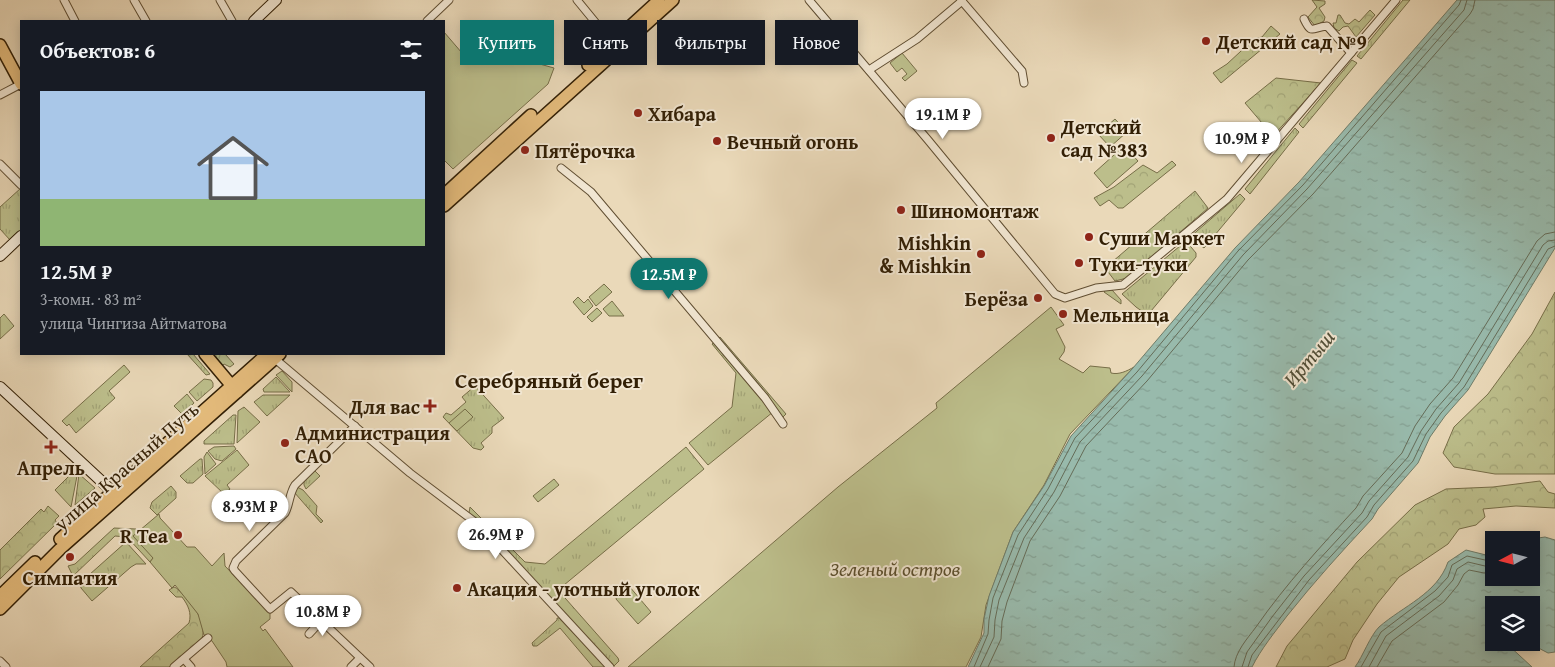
<!DOCTYPE html>
<html lang="ru">
<meta charset="utf-8">
<style>
:root{--surface:#171b24;--page:#20242c;--text:#f1f3f6;--muted:#9ea1a6;--accent:#0f766e}
body{margin:0;font-family:"Gentium Book Plus",serif;background:var(--page);color:var(--text);height:100vh;display:flex;flex-direction:column;font-size:19px;white-space:nowrap}
*{box-sizing:border-box;margin:0}
p{font-size:16px;color:var(--muted)}
.icon{flex:none;width:28px;height:28px;fill:none;stroke:currentColor;stroke-width:2;stroke-linecap:round;stroke-linejoin:round}
.map{position:relative;flex:1;overflow:hidden}
.sheet{position:absolute;left:20px;top:20px;width:425px;height:335px;display:flex;flex-direction:column;background:var(--surface);border-radius:0px;box-shadow:0 2px 12px #0003}
.sheet>*{flex:none}
.hud{position:absolute;left:460px;top:20px;width:475px;height:45px;display:flex;gap:10px}
.needle{width:32px;rotate:263deg}
.fabs{position:absolute;left:1485px;top:531px;display:grid;gap:10px}
.fabs a{display:grid;place-items:center;width:55px;height:55px;border-radius:0px;background:var(--surface);box-shadow:0 2px 12px #0003;font-size:25px}
.price{position:absolute;translate:-50% -42px;padding:0 11px;border-radius:18px;background:#fff;color:#222;font-size:16px;line-height:32px;filter:drop-shadow(0 1px 2px #0008)}
.price::after{content:'';position:absolute;left:50%;top:30px;width:15px;height:11px;margin-left:-8px;background:inherit;clip-path:polygon(0 0,100% 0,50% 100%)}
.price.current{background:var(--accent);color:#fff}
ul{padding:0;list-style:none}
li{display:grid;align-content:center;gap:10px;height:265px;padding:0 20px}
li span{display:grid;place-items:center;height:155px;border-radius:0px;color:#555}
li>.icon{margin-inline-start:auto}
span .icon{width:90px;height:90px;fill:#fffc;stroke-width:1}
li b{font-size:21px}
h2{display:flex;justify-content:space-between;align-items:center;height:60px;padding:0 20px;font-size:21px}
.chip{padding:0 18px;border-radius:0px;background:var(--surface);box-shadow:0 2px 12px #0003;font-size:18px;line-height:45px}
.chip.current{background:var(--accent);color:#fff}
.map>svg:first-child{display:block}
.grass{fill:url(#grass-tufts);stroke:#776e48}
.forest{fill:url(#forest-crowns);stroke:#776e48}
.green{fill:#bcbe8b;stroke:#776e48}
.water{fill:url(#water-ripples);stroke:#6f7c69}
.lines{fill:none;stroke-linecap:round;stroke-linejoin:round}
.shore{stroke:#656c58;stroke-width:1}
.street-casing{stroke:#604e32;stroke-width:9}
.secondary-casing{stroke:#321f05;stroke-width:12}
.primary-casing{stroke:#321f05;stroke-width:14}
.street{stroke:#f1e6d2;stroke-width:7}
.secondary{stroke:#f1e6d2;stroke-width:10}
.primary{stroke:#e5bc7c;stroke-width:11}
.poi-dot{fill:#8f2418;stroke:#f1e6d2;stroke-width:2}
.labels{text-anchor:middle;dominant-baseline:central;stroke-width:4;stroke-linejoin:round;paint-order:stroke}
.poi-label{font-size:20px;font-weight:bold;fill:#321f05;stroke:#f1e6d2;text-anchor:start}
.street-label{font-size:20px;fill:#321f05;stroke:#f1e6d2}
.park-label{font-size:20px;font-style:italic;fill:#5b4f2d;stroke:#f1e6d2}
.water-label{font-size:21px;font-style:italic;fill:#514e37;stroke:#f1e6d2}
.quarter-label{font-size:22px;font-weight:bold;fill:#321f05;stroke:#f1e6d2}
</style>
<div class="map">
<svg width="1555" height="667" viewBox="0 0 1555 667">
<defs>
<pattern id="grass-tufts" width="24" height="20" patternUnits="userSpaceOnUse" patternTransform="scale(1.25)"><rect width="24" height="20" fill="#bcbe8b"/><path d="M3 7l-1-3M5 7V3M7 7l1-3M15 17l-1-3M17 17v-4M19 17l1-3" fill="none" stroke="#a2a376"/></pattern>
<pattern id="forest-crowns" width="20" height="18" patternUnits="userSpaceOnUse" patternTransform="scale(1.25)"><rect width="20" height="18" fill="#bcbe8b"/><path d="M2 6a3 3 0 1 1 6 0M12 15a3 3 0 1 1 6 0" fill="none" stroke="#a2a376"/></pattern>
<pattern id="water-ripples" width="26" height="14" patternUnits="userSpaceOnUse" patternTransform="scale(1.25)"><rect width="26" height="14" fill="#98baac"/><path d="M2 4q2-2 4 0t4 0M15 11q2-2 4 0t4 0" fill="none" stroke="#839f92"/></pattern>
</defs>
<rect width="100%" height="100%" fill="#ead9b9"/>
<filter id="stains"><feTurbulence type="fractalNoise" baseFrequency=".004" numOctaves="4"/><feColorMatrix values="0 0 0 0 .2 0 0 0 0 .09 0 0 0 0 .02 0 0 0 .5 -.17"/></filter>
<radialGradient id="worn" r=".72"><stop offset=".6" stop-color="#630" stop-opacity="0"/><stop offset="1" stop-color="#630" stop-opacity=".3"/></radialGradient>
<g class="grass">
<polygon points="1403,0 1410,0 1361,59 1357,56"/>
<polygon points="1352,60 1357,63 1303,128 1299,124"/>
<polygon points="1295,128 1299,132 1250,194 1245,189"/>
<polygon points="21,188 21,232 10,240 0,229 0,207"/>
<polygon points="1195,191 1208,208 1127,278 1115,281 1105,268"/>
<polygon points="1240,194 1245,199 1204,248 1190,237"/>
<polygon points="1186,241 1196,253 1196,257 1151,311 1146,314 1136,307 1122,294"/>
<polygon points="1106,289 1112,290 1121,300 1121,304 1104,292"/>
<polygon points="720,337 786,414 781,419 773,412 708,465 689,443 732,407 736,373 712,344"/>
<polygon points="187,354 193,354 210,374 206,375"/>
<polygon points="212,354 225,354 234,364 230,367 224,364 222,366"/>
<polygon points="124,365 130,372 109,391 115,398 76,433 69,424 67,426 62,421"/>
<polygon points="282,371 292,382 292,392 276,375"/>
<polygon points="276,377 290,392 264,392 263,389"/>
<polygon points="204,379 211,380 213,383 213,387 197,401 189,392"/>
<polygon points="475,386 504,418 492,427 492,433 481,443 484,447 481,450 473,448 443,417 446,413 451,415 466,402 462,397"/>
<polygon points="187,394 194,403 182,414 174,406"/>
<polygon points="263,395 290,395 267,416 254,402"/>
<polygon points="244,407 260,422 237,443 238,411"/>
<polygon points="233,415 236,415 234,444 204,444 204,441"/>
<polygon points="234,446 236,449 222,461 215,459 208,451 214,447"/>
<polygon points="686,447 704,469 558,590 618,658 619,661 614,666 469,513 470,507 525,562 545,564"/>
<polygon points="237,450 249,465 227,485 230,489 224,494 205,476"/>
<polygon points="207,452 216,464 205,474 204,457"/>
<polygon points="200,459 202,459 203,474 193,483 187,483 180,476"/>
<polygon points="314,470 320,476 306,489 304,485 304,480"/>
<polygon points="73,472 77,476 71,507 55,490"/>
<polygon points="79,474 95,488 75,505"/>
<polygon points="171,486 176,492 176,498 157,515 150,508 152,502"/>
<polygon points="297,487 303,490 317,506 316,514 323,521 321,523 294,492"/>
<polygon points="114,528 136,529 157,553 150,562 127,537 115,536 73,576 68,566 75,564"/>
<polygon points="126,542 146,564 136,564 131,567 92,601 81,588 80,583"/>
<polygon points="557,618 559,618 606,667 593,667 560,628 537,646 533,646 532,643 557,620"/>
</g>
<g class="forest">
<polygon points="1312,0 1325,1 1325,4 1319,8 1325,17 1324,21 1315,26 1308,17 1317,7"/>
<polygon points="1370,10 1375,15 1356,37 1348,26 1343,27 1339,31 1334,28 1333,23 1336,23 1338,15 1340,15 1345,23 1349,24 1355,19 1359,22"/>
<polygon points="1271,26 1280,34 1221,83 1213,73 1227,64 1254,39 1262,37"/>
<polygon points="1276,78 1321,83 1273,136 1245,103"/>
<polygon points="1172,161 1176,165 1123,208 1118,208 1109,200 1100,206 1094,198 1114,187 1143,165 1157,173"/>
<polygon points="1555,292 1555,474 1495,474 1454,467 1443,453 1454,427 1488,394 1532,334"/>
<polygon points="1540,481 1548,492 1555,494 1555,508 1516,506 1483,509 1485,517 1476,525 1459,529 1448,544 1399,577 1377,604 1353,640 1345,659 1327,667 1276,667 1287,646 1357,562 1415,505 1446,489 1493,487"/>
<polygon points="48,506 59,516 55,520 57,523 0,579 0,550 41,509 44,512"/>
<path d="M174,587C179,588 195,608 198,614C201,620 205,632 202,638L169,667H140L189,623C192,613 188,605 182,597H176L169,590Z"/>
</g>
<g class="green">
<polygon points="444,32 462,53 511,56 554,68 548,84 453,169 444,160"/>
<polygon points="902,53 917,71 905,81 902,78 907,74 902,68 897,72 890,63"/>
<polygon points="1115,119 1127,132 1110,147 1098,134"/>
<polygon points="1124,146 1138,161 1107,188 1094,173"/>
<polygon points="604,284 612,292 596,306 589,297"/>
<polygon points="578,297 584,303 588,299 593,306 584,315 573,302"/>
<polygon points="612,301 624,316 609,316 603,309"/>
<path d="M1051,307L1064,325L1056,329L1065,347L1064,352L1059,359L1083,373L1090,366L1110,368L1111,373C1119,375 1127,371 1134,367L1070,434L1044,485L1013,532L986,605L981,637L966,667H628L838,487L937,408L936,403Z"/>
<polygon points="597,308 602,313 592,322 587,317"/>
<polygon points="4,314 14,326 0,339 0,318"/>
<polygon points="465,409 473,417 457,431 449,423"/>
<polygon points="554,479 559,485 538,502 533,496"/>
<polygon points="159,514 160,518 187,547 195,547 212,566 224,553 225,566 270,613 270,619 260,627 263,631 265,629 293,667 227,667 226,662 212,641 204,635 198,614 175,585 172,588 150,562 153,558 133,536"/>
<polygon points="629,586 651,612 638,624 616,599 617,596"/>
</g>
<g class="water">
<path d="M1457,0H1555V248L1468,390L1445,416L1430,437L1418,463L1378,509L1372,519C1342,551 1314,582 1287,616C1275,632 1261,649 1252,667H968L984,633V619L989,596L1013,532L1044,486L1071,436L1133,368L1235,248L1299,182Z"/>
<path d="M1545,537L1555,540V652L1548,653L1529,643L1531,642V605H1494V642L1506,643L1532,667H1355C1363,656 1370,636 1379,627C1403,606 1437,594 1448,562L1466,550L1486,555L1494,553V578H1531V540H1525Z"/>
</g>
<g class="lines">
<g class="shore">
<polyline points="974,667 988,634 989,620 993,598 1018,535 1048,489 1075,438 1137,372 1238,251 1303,185 1459,5 1461,0"/>
<polyline points="980,667 994,637 995,620 999,600 1024,538 1054,492 1080,442 1142,376 1243,255 1307,189 1464,10 1467,0"/>
<polyline points="988,667 1001,639 1002,621 1007,602 1030,541 1060,496 1086,446 1147,381 1248,260 1313,194 1470,14 1473,9 1475,0"/>
<path d="M1234,667C1235,652 1247,639 1256,627C1286,584 1321,546 1356,508L1363,496L1402,453L1415,426L1430,404L1453,378L1537,241L1545,234L1555,232"/>
<polyline points="1242,667 1247,652 1272,617 1304,576 1362,513 1369,501 1408,457 1421,431 1436,409 1459,383 1543,245 1548,241 1555,240"/>
<polyline points="1248,667 1252,655 1309,580 1367,517 1374,505 1413,461 1426,434 1441,413 1464,387 1548,249 1555,246"/>
<polyline points="1361,667 1381,632 1435,591 1448,577 1452,565 1467,556 1485,560 1494,558"/>
<polyline points="1369,667 1386,636 1439,596 1453,580 1457,569 1468,562 1485,566 1494,564"/>
<polyline points="1377,667 1392,641 1444,602 1458,585 1464,574 1469,570 1484,573 1494,572"/>
</g>
<g class="street-casing">
<g id="street">
<polyline points="64,0 75,21"/>
<polyline points="134,0 146,21"/>
<polyline points="220,0 232,21"/>
<polyline points="577,0 600,28"/>
<polyline points="809,0 928,140 1055,294 1065,298 1096,288 1123,285 1227,199 1396,0"/>
<polyline points="961,0 1022,71 1024,83"/>
<path d="M1304,19C1312,36 1312,27 1327,26L1351,53"/>
<polyline points="427,21 449,0"/>
<polyline points="869,70 917,39 962,1"/>
<polyline points="0,95 21,84"/>
<polyline points="0,164 21,185"/>
<polyline points="561,168 591,192 765,398 783,424"/>
<polyline points="274,358 410,473 479,525 610,667"/>
<path d="M355,426L295,485C289,494 290,504 285,513L236,561L233,568L235,571L270,609L291,592L370,667"/>
<polyline points="309,634 322,620"/>
<polyline points="184,659 191,667"/>
<polyline points="0,661 6,667"/>
<polyline points="174,667 208,638"/>
<polyline points="351,667 360,658"/>
</g>
</g>
<g class="secondary-casing">
<g id="secondary">
<polyline points="254,21 276,0"/>
<polyline points="0,256 21,236"/>
<polyline points="0,387 113,492"/>
</g>
</g>
<g class="primary-casing">
<g id="primary">
<polyline points="0,45 21,84"/>
<polyline points="588,65 659,0"/>
<polyline points="445,194 531,115"/>
<polyline points="444,206 673,0"/>
<polyline points="205,354 237,392"/>
<polyline points="60,539 267,354"/>
<polyline points="0,596 35,562"/>
<polyline points="0,609 60,549 280,354"/>
</g>
</g>
<use href="#street" class="street"/>
<use href="#secondary" class="secondary"/>
<use href="#primary" class="primary"/>
</g>
<g class="poi-dot">
<circle cx="1206" cy="41" r="5"/>
<circle cx="638" cy="113" r="5"/>
<circle cx="1051" cy="138" r="5"/>
<circle cx="717" cy="141" r="5"/>
<circle cx="525" cy="150" r="5"/>
<circle cx="901" cy="210" r="5"/>
<circle cx="1089" cy="237" r="5"/>
<circle cx="981" cy="254" r="5"/>
<circle cx="1079" cy="263" r="5"/>
<circle cx="1038" cy="298" r="5"/>
<circle cx="1063" cy="314" r="5"/>
<path d="M427.5 398.5h5v5h5v5h-5v5h-5v-5h-5v-5h5z"/>
<circle cx="285" cy="443" r="5"/>
<path d="M48.5 439.5h5v5h5v5h-5v5h-5v-5h-5v-5h5z"/>
<circle cx="178" cy="535" r="5"/>
<circle cx="70" cy="557" r="5"/>
<circle cx="457" cy="588" r="5"/>
</g>
<g class="labels">
<g class="poi-label">
<text x="1216" y="41">Детский сад №9</text>
<text x="648" y="113">Хибара</text>
<text x="1061" y="126">Детский<tspan x="1061" dy="23">сад №383</tspan></text>
<text x="727" y="141">Вечный огонь</text>
<text x="535" y="150">Пятёрочка</text>
<text x="911" y="210">Шиномонтаж</text>
<text x="1099" y="237">Суши Маркет</text>
<text x="971" y="242" text-anchor="end">Mishkin<tspan x="971" dy="23">&amp; Mishkin</tspan></text>
<text x="1089" y="263">Туки-туки</text>
<text x="1028" y="298" text-anchor="end">Берёза</text>
<text x="1073" y="314">Мельница</text>
<text x="420" y="406" text-anchor="end">Для вас</text>
<text x="295" y="432">Администрация<tspan x="295" dy="23">САО</tspan></text>
<text x="51" y="467" text-anchor="middle">Апрель</text>
<text x="168" y="535" text-anchor="end">R Tea</text>
<text x="70" y="577" text-anchor="middle">Симпатия</text>
<text x="467" y="588">Акация - уютный уголок</text>
</g>
<g class="street-label">
<text transform="translate(126 466) rotate(-41)">улица Красный Путь</text>
</g>
<g class="park-label">
<text x="895" y="568">Зеленый остров</text>
</g>
<g class="water-label">
<text transform="translate(1309 358) rotate(-50)">Иртыш</text>
</g>
<g class="quarter-label">
<text x="549" y="380">Серебряный берег</text>
</g>
</g>
<rect width="100%" height="100%" filter="url(#stains)"/>
<rect width="100%" height="100%" fill="url(#worn)"/>
</svg>
<div class="fabs">
<a><svg class="needle" viewBox="-14 -14 28 28"><path d="M0-13l5 13h-10z" fill="#e53935"/><path d="M0 13l5-13h-10z" fill="#9ea1a6"/></svg></a>
<a><svg class="icon" aria-label="layers" viewBox="0 0 24 24"><path d="M12 4l9 5-9 5-9-5zM3 14l9 5 9-5"/></svg></a>
</div>
<b class="price" style="left:943px;top:140px">19.1M ₽</b>
<b class="price" style="left:1242px;top:164px">10.9M ₽</b>
<b class="price current" style="left:669px;top:300px">12.5M ₽</b>
<b class="price" style="left:250px;top:532px">8.93M ₽</b>
<b class="price" style="left:496px;top:560px">26.9M ₽</b>
<b class="price" style="left:323px;top:637px">10.8M ₽</b>
<div class="hud">
<a class="chip current">Купить</a>
<a class="chip">Снять</a>
<a class="chip">Фильтры</a>
<a class="chip">Новое</a>
</div>
<section class="sheet">
<h2>Объектов: 6<svg class="icon" aria-label="filters" viewBox="0 0 24 24"><path d="M4 7h16M4 17h16"/><circle cx="9" cy="7" r="2"/><circle cx="15" cy="17" r="2"/></svg></h2>
<ul>
<li><span style="background:linear-gradient(#a9c7e8 70%,#8fb573 0)"><svg class="icon" aria-label="home" viewBox="0 0 24 24"><path d="M3 11l9-7 9 7M6 9v11h12V9"/></svg></span><div><b>12.5M ₽</b><p>3-комн. · 83 m²</p><p>улица Чингиза Айтматова</p></div></li>
</ul>
</section>
</div>
